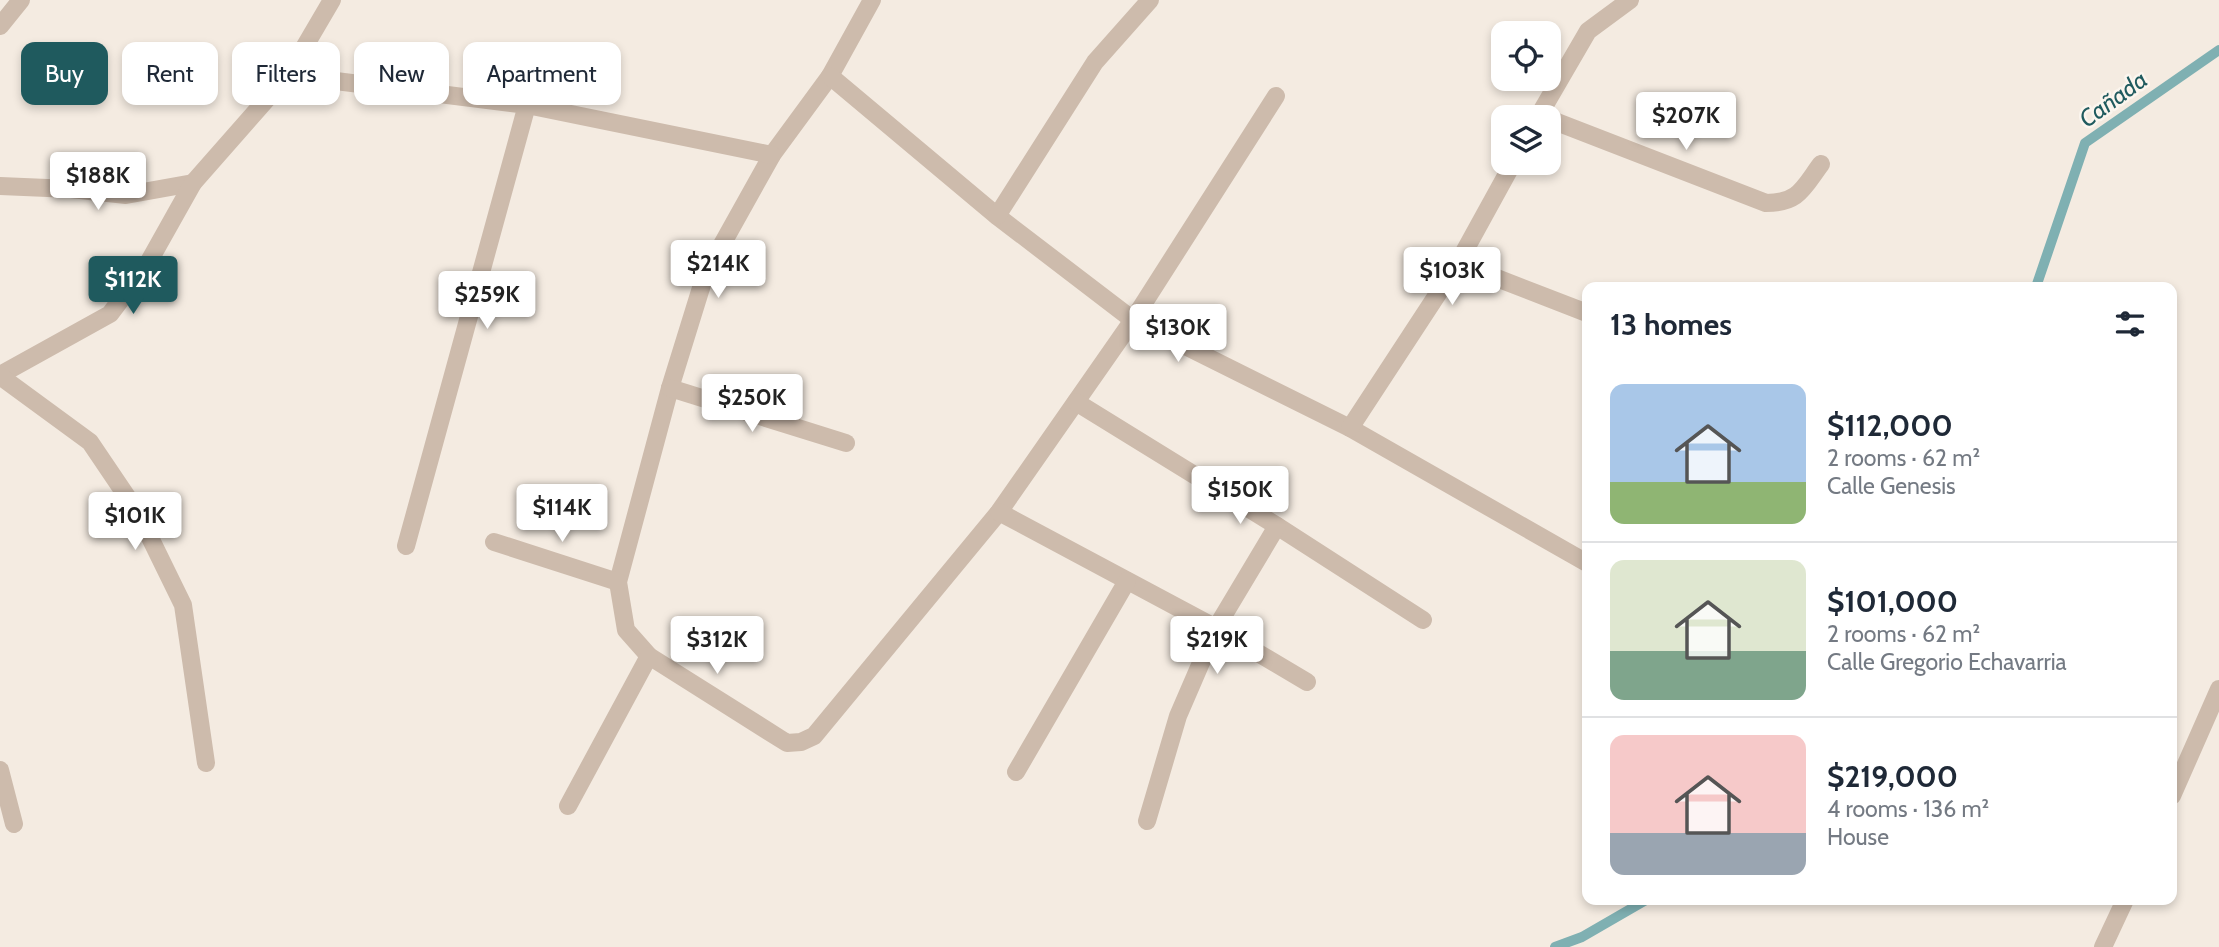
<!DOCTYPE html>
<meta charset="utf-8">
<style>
:root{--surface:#fff;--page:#f2f2f3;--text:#1f2937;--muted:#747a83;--line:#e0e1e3;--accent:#1f5a5e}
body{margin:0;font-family:Cabin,sans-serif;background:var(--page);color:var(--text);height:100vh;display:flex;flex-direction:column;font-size:26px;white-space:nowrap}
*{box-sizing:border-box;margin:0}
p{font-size:23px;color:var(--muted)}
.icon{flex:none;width:38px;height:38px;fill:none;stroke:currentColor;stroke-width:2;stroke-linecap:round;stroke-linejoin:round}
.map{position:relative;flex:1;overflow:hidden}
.drawer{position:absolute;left:1582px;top:282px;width:595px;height:623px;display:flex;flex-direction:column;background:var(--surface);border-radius:14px;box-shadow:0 4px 10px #0003}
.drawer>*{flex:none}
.top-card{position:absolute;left:21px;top:42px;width:665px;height:63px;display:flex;gap:14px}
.tools{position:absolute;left:1491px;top:21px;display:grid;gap:14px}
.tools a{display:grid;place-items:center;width:70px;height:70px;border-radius:14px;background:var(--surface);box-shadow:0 4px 10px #0003;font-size:35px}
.price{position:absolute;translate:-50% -60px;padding:0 16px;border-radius:7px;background:#fff;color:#222;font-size:23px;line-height:46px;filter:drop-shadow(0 2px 4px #0008)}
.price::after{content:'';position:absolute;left:50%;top:42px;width:21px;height:16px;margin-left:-10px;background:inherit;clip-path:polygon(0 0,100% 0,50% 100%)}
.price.active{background:var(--accent);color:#fff}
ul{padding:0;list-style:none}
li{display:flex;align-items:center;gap:21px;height:175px;padding:0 28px}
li+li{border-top:2px solid var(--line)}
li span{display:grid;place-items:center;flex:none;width:196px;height:140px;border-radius:14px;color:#555}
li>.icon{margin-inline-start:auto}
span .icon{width:84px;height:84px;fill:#fffc;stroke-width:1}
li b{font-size:30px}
h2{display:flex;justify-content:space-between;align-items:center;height:84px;padding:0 28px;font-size:30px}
.pill{padding:0 24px;border-radius:14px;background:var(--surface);box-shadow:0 4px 10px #0003;font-size:24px;line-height:63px}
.pill.active{background:var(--accent);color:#fff}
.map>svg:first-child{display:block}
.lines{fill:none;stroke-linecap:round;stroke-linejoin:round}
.stream{stroke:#7fb0b2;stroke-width:10}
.minor{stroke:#cdbbac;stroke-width:18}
.labels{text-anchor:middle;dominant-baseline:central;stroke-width:5;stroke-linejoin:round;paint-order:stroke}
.water-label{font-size:24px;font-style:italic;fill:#1f5a5e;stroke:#fbf5ee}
</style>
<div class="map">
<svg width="2219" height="947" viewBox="0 0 2219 947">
<rect width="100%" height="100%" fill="#f4ebe1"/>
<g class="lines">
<g class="stream">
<polyline points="2036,287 2085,143 2219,50"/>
<polyline points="1555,947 1582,937 1646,900"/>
</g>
<g class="minor">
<polyline points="872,0 830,76 772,155 705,275 670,388 618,582 626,630 649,656 787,743 801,742 814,736 999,512 1133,320 1276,96"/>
<polyline points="0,26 21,0"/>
<polyline points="288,75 527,105 772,155"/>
<polyline points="830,76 997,216 1133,320 1350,428 1587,563"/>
<polyline points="1538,117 1588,31 1630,0"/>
<path d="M1549,119L1766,203C1799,203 1803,188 1821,164"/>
<polyline points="0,186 71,189 126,195 193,183"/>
<polyline points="997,216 1095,62 1150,0"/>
<polyline points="1458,263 1587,313"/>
<polyline points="0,375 110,314 147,265 193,183 288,75 332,0"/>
<polyline points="0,376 90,442 138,513 183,605 206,763"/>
<polyline points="670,388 846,443"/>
<polyline points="1076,402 1277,526 1423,620"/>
<polyline points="1350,428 1458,263 1513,163"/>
<polyline points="999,512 1216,628 1307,682"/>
<polyline points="494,542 618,582"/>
<polyline points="406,546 527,105"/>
<polyline points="0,770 14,824"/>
<polyline points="1016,772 1127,581"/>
<polyline points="2172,796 2219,689"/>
<polyline points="568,806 649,656"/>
<polyline points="1147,821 1178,716 1216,628 1277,526"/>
<polyline points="2103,947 2125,900"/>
</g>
</g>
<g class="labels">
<g class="water-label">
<text transform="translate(2113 99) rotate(-36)">Cañada</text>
</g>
</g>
</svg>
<div class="tools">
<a><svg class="icon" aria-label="locate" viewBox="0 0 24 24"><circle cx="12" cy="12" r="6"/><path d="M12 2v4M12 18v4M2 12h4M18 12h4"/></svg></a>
<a><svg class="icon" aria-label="layers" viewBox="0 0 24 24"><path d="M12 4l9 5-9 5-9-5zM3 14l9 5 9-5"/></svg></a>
</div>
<b class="price" style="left:1686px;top:152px">$207K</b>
<b class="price" style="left:98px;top:212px">$188K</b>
<b class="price" style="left:718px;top:300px">$214K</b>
<b class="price" style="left:1452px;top:307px">$103K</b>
<b class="price active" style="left:133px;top:316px">$112K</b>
<b class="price" style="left:487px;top:331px">$259K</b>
<b class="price" style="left:1178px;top:364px">$130K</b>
<b class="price" style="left:752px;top:434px">$250K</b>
<b class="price" style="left:1240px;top:526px">$150K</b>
<b class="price" style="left:562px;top:544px">$114K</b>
<b class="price" style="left:135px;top:552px">$101K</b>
<b class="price" style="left:717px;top:676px">$312K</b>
<b class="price" style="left:1217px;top:676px">$219K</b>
<div class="top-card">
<a class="pill active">Buy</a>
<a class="pill">Rent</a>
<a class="pill">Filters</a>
<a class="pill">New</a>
<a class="pill">Apartment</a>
</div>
<section class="drawer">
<h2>13 homes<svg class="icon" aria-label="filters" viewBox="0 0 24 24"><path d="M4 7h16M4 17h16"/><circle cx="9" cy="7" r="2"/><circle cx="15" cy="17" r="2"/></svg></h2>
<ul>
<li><span style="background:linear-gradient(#a9c7e8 70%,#8fb573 0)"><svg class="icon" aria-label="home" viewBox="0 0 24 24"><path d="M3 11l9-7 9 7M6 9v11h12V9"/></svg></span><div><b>$112,000</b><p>2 rooms · 62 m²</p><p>Calle Genesis</p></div></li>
<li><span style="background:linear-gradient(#dfe7d0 65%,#7fa58c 0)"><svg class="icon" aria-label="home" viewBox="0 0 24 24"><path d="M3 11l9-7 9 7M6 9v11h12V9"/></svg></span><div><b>$101,000</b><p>2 rooms · 62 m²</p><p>Calle Gregorio Echavarria</p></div></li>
<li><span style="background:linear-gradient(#f6c9c9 70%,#9aa5b1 0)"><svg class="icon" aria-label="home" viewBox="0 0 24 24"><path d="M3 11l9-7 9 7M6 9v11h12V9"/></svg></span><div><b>$219,000</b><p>4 rooms · 136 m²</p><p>House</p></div></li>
</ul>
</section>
</div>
